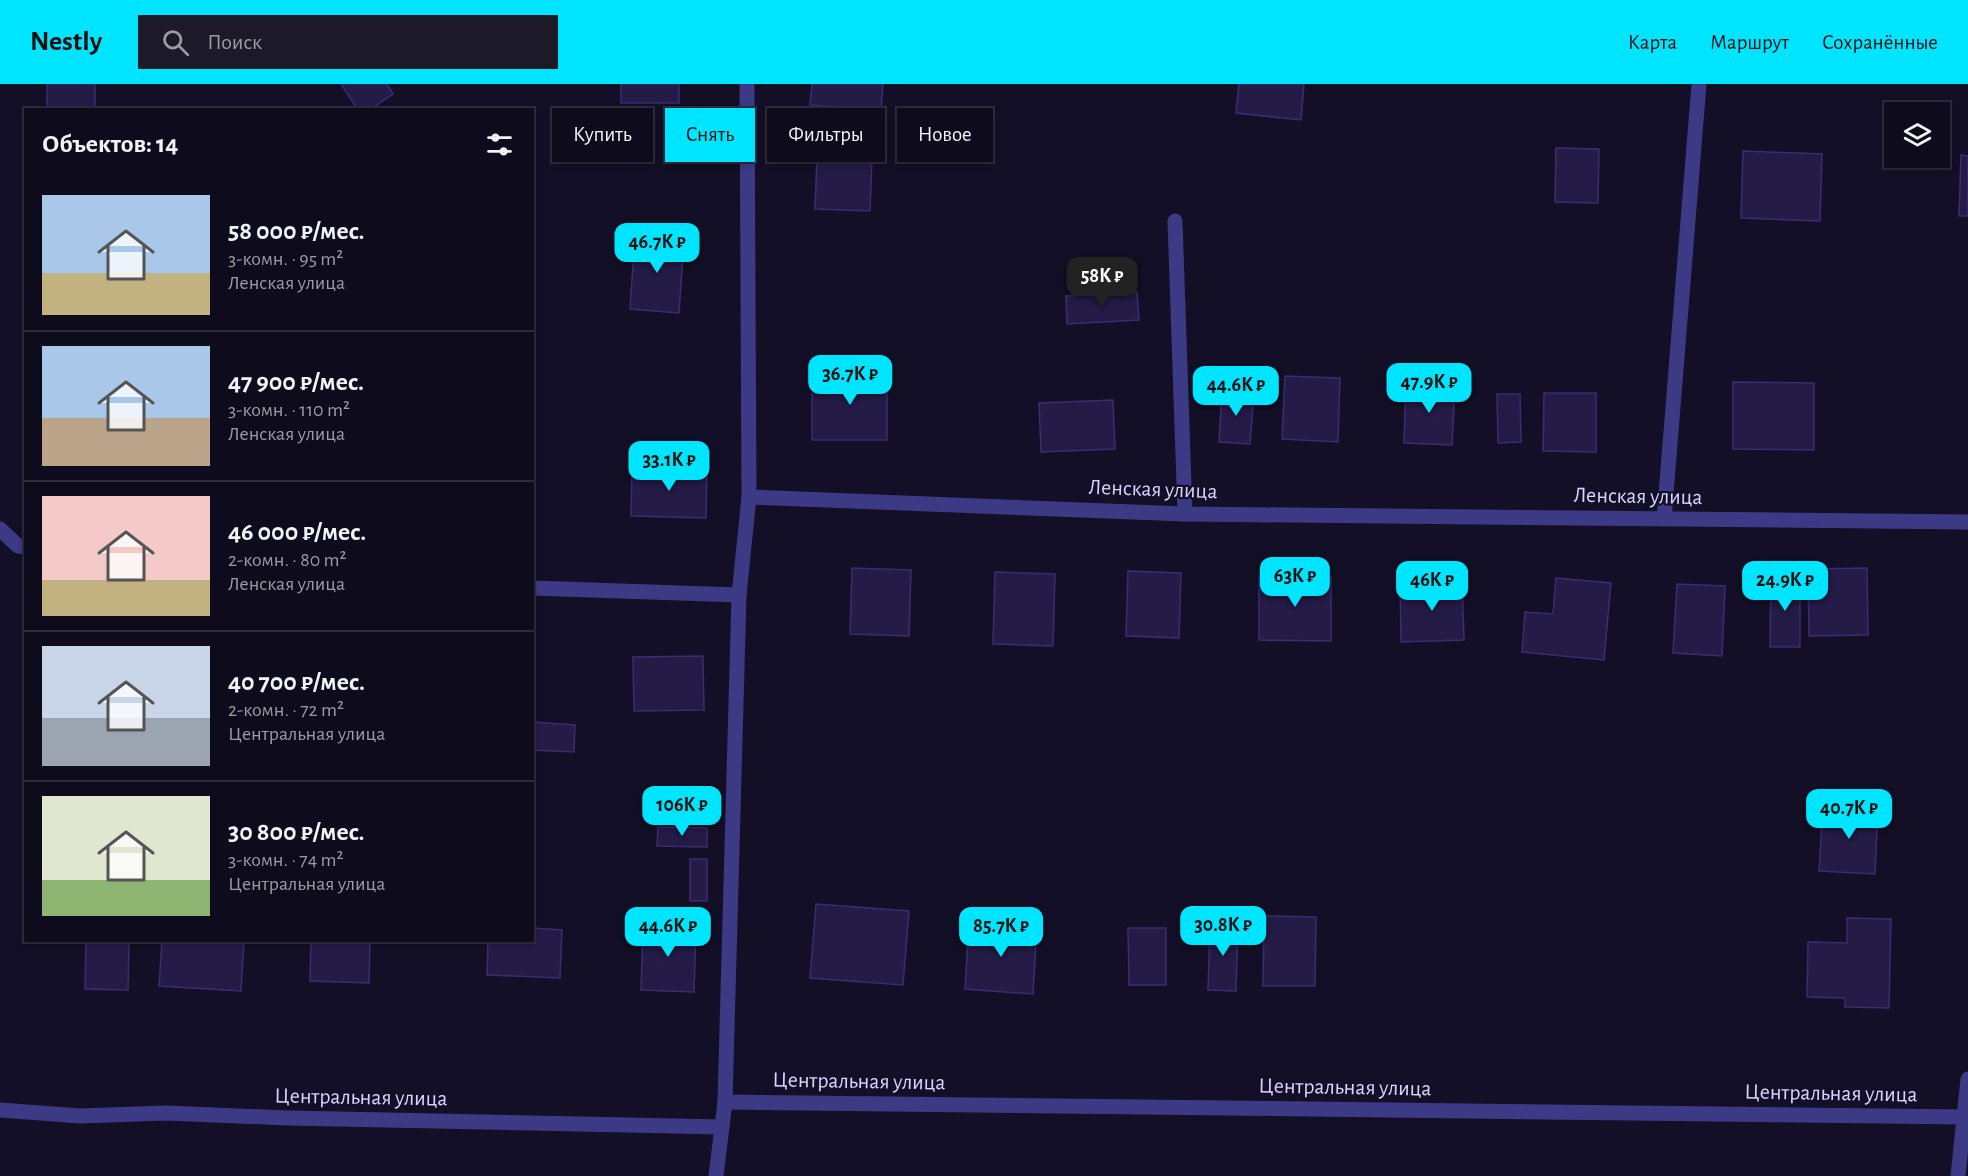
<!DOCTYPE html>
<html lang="ru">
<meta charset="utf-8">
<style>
:root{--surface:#0e0b1c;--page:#1c1929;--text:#f1f3f6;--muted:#9b9ba3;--line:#2e2b3b;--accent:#00e5ff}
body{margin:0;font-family:"Alegreya Sans",sans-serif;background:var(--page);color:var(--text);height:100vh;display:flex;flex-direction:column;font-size:22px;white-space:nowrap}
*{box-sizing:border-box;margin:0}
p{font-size:20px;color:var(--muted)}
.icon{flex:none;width:33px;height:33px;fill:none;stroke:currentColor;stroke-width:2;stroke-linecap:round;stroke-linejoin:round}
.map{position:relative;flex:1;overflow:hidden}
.sheet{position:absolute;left:24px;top:24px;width:510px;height:834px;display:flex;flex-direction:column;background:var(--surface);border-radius:0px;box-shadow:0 3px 9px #0003,0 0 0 2px var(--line)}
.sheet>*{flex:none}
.banner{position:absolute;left:552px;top:24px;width:570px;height:54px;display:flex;gap:12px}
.tools{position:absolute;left:1884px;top:18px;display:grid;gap:12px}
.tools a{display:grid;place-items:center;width:66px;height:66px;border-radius:0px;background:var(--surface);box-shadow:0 3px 9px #0003,0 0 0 2px var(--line);font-size:30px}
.price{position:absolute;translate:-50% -51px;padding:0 14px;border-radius:12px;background:var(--accent);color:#111;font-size:20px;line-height:39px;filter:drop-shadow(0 2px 3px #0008)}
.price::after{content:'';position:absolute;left:50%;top:36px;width:18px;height:14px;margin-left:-9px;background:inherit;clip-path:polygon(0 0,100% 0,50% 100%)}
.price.selected{background:#222;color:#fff}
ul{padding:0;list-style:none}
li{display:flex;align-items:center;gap:18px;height:150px;padding:0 18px}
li+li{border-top:2px solid var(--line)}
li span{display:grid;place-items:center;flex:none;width:168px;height:120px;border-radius:0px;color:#555}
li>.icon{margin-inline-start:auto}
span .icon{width:72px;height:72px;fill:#fffc;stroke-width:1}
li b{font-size:26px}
h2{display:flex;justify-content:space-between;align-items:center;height:72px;padding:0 18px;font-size:26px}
.tag{padding:0 21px;border-radius:0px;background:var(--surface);box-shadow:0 3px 9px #0003,0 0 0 2px var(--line);font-size:21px;line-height:54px}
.tag.selected{background:var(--accent);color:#111}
header{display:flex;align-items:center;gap:36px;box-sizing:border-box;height:84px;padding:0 30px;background:var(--accent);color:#111}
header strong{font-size:28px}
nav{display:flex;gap:33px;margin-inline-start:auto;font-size:21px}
.search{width:420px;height:54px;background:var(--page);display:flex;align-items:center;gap:15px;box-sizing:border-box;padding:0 21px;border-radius:0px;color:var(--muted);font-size:22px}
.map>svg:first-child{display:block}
.building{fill:#241b47;stroke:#3b2d73;stroke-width:1.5}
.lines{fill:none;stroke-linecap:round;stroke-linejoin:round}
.minor{stroke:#3d3a85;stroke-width:15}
.labels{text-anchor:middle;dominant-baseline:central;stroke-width:4.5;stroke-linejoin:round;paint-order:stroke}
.street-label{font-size:22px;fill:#d9d4ff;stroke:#130f26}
</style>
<header>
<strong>Nestly</strong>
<div class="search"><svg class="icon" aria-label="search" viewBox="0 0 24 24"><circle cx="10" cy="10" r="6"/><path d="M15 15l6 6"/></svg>Поиск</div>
<nav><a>Карта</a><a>Маршрут</a><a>Сохранённые</a></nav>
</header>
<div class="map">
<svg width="1968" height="1092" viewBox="0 0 1968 1092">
<rect width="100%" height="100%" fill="#130f26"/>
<g class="building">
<rect x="47" y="0" width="48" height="26"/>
<polygon points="341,0 387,0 393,10 369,26 358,26"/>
<rect x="621" y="0" width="58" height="19"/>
<polygon points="812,0 883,0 881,26 810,21"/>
<polygon points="1239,0 1304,0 1301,36 1236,29"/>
<polygon points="1556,64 1599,65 1598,119 1555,118"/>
<polygon points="1743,67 1822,70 1820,137 1741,134"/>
<polygon points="1961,71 1968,72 1968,132 1959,132"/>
<polygon points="817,74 872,76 870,127 815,125"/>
<polygon points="635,152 684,156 679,229 630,225"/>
<polygon points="1137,208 1139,236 1067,240 1066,212"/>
<rect x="812" y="287" width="75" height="69"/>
<polygon points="1285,292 1340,294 1338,358 1282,355"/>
<polygon points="1733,298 1814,299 1814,366 1733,365"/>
<polygon points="1406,299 1455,301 1452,361 1404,359"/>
<polygon points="1222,307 1254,309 1250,360 1219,358"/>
<polygon points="1544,309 1596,309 1596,368 1543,367"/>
<polygon points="1497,310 1520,310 1521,358 1498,359"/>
<polygon points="1113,316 1115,365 1041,368 1039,319"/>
<polygon points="632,383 707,384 706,434 631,432"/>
<polygon points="852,484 911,486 909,552 850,550"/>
<polygon points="1867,484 1868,551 1809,552 1808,485"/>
<polygon points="1128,487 1181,489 1179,554 1126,552"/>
<polygon points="995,488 1055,490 1053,562 993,560"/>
<polygon points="1259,492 1331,492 1331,557 1259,556"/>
<polygon points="1771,492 1800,493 1800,563 1770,563"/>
<polygon points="1556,494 1611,499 1604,576 1522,568 1525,528 1553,530"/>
<polygon points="1462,498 1464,556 1401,558 1400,500"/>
<polygon points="1677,500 1725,502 1722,572 1673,569"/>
<polygon points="703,572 704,626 634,627 633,573"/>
<polygon points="532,638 575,641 574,668 532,666"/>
<polygon points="1823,721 1878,724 1875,790 1819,787"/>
<polygon points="658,743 707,744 707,763 657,762"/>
<rect x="690" y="775" width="17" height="42"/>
<polygon points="816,820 909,827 903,901 810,894"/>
<polygon points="1264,832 1316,833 1315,902 1263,902"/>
<polygon points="1847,834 1891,835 1889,924 1845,923 1845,914 1807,913 1808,858 1847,859"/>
<polygon points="969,838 1037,842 1033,910 965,905"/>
<polygon points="1210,839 1238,840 1236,907 1208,906"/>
<polygon points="643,840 696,843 694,908 641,906"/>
<polygon points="532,844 562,846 560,894 487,891 488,856 532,856"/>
<polygon points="1128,844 1166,844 1166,901 1129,901"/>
<polygon points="86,856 129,856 128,906 85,905"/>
<polygon points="162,856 244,856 241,907 159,902"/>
<polygon points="311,856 370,856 369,899 310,897"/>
</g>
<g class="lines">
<g class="minor">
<polyline points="1175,137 1185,430"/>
<polyline points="749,413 1185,430 1968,438"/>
<polyline points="1664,435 1699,0"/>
<polyline points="0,445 18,462 26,463"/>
<polyline points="532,504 739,511"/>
<polyline points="725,1018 1965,1033"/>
<polyline points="0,1026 80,1032 166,1029 288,1034 722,1043"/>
<polyline points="716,1092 725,1018 739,511 749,413 747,0"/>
<polyline points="1958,1092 1968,995"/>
</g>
</g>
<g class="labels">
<g class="street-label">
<text transform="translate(1153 405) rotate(2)">Ленская улица</text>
<text transform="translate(1638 412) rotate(1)">Ленская улица</text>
<text transform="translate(859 997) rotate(1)">Центральная улица</text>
<text transform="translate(1345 1003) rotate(1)">Центральная улица</text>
<text transform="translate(1831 1009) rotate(1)">Центральная улица</text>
<text transform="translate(361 1013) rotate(1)">Центральная улица</text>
</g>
</g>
</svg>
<div class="tools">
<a><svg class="icon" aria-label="layers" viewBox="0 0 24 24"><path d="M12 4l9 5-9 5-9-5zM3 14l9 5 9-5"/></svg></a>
</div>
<b class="price" style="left:657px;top:190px">46.7K ₽</b>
<b class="price selected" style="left:1102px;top:224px">58K ₽</b>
<b class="price" style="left:850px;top:322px">36.7K ₽</b>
<b class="price" style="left:1429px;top:330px">47.9K ₽</b>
<b class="price" style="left:1236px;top:333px">44.6K ₽</b>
<b class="price" style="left:669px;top:408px">33.1K ₽</b>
<b class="price" style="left:1295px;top:524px">63K ₽</b>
<b class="price" style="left:1432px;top:528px">46K ₽</b>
<b class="price" style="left:1785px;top:528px">24.9K ₽</b>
<b class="price" style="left:682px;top:753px">106K ₽</b>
<b class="price" style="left:1849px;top:756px">40.7K ₽</b>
<b class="price" style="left:1223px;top:873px">30.8K ₽</b>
<b class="price" style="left:668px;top:874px">44.6K ₽</b>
<b class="price" style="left:1001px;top:874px">85.7K ₽</b>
<div class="banner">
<a class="tag">Купить</a>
<a class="tag selected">Снять</a>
<a class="tag">Фильтры</a>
<a class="tag">Новое</a>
</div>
<section class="sheet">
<h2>Объектов: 14<svg class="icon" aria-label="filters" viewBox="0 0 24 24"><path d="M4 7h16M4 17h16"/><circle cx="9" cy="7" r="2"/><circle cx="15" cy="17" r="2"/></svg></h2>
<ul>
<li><span style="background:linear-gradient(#a9c7e8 65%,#c2b280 0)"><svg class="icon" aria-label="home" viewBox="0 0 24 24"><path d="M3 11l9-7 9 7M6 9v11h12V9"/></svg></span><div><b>58 000 ₽/мес.</b><p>3-комн. · 95 m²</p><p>Ленская улица</p></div></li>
<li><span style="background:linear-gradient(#a9c7e8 60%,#b9a48a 0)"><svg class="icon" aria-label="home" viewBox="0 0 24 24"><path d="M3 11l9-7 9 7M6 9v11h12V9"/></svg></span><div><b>47 900 ₽/мес.</b><p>3-комн. · 110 m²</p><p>Ленская улица</p></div></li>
<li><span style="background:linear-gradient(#f6c9c9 70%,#c2b280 0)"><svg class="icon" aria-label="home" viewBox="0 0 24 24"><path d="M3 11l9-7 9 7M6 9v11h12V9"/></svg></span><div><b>46 000 ₽/мес.</b><p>2-комн. · 80 m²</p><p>Ленская улица</p></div></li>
<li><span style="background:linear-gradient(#c9d6e8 60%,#9aa5b1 0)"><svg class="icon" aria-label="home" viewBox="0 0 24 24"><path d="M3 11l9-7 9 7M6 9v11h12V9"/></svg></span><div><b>40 700 ₽/мес.</b><p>2-комн. · 72 m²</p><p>Центральная улица</p></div></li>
<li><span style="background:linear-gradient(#dfe7d0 70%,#8fb573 0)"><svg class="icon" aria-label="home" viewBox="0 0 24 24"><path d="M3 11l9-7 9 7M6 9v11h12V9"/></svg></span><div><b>30 800 ₽/мес.</b><p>3-комн. · 74 m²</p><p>Центральная улица</p></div></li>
</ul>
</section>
</div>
